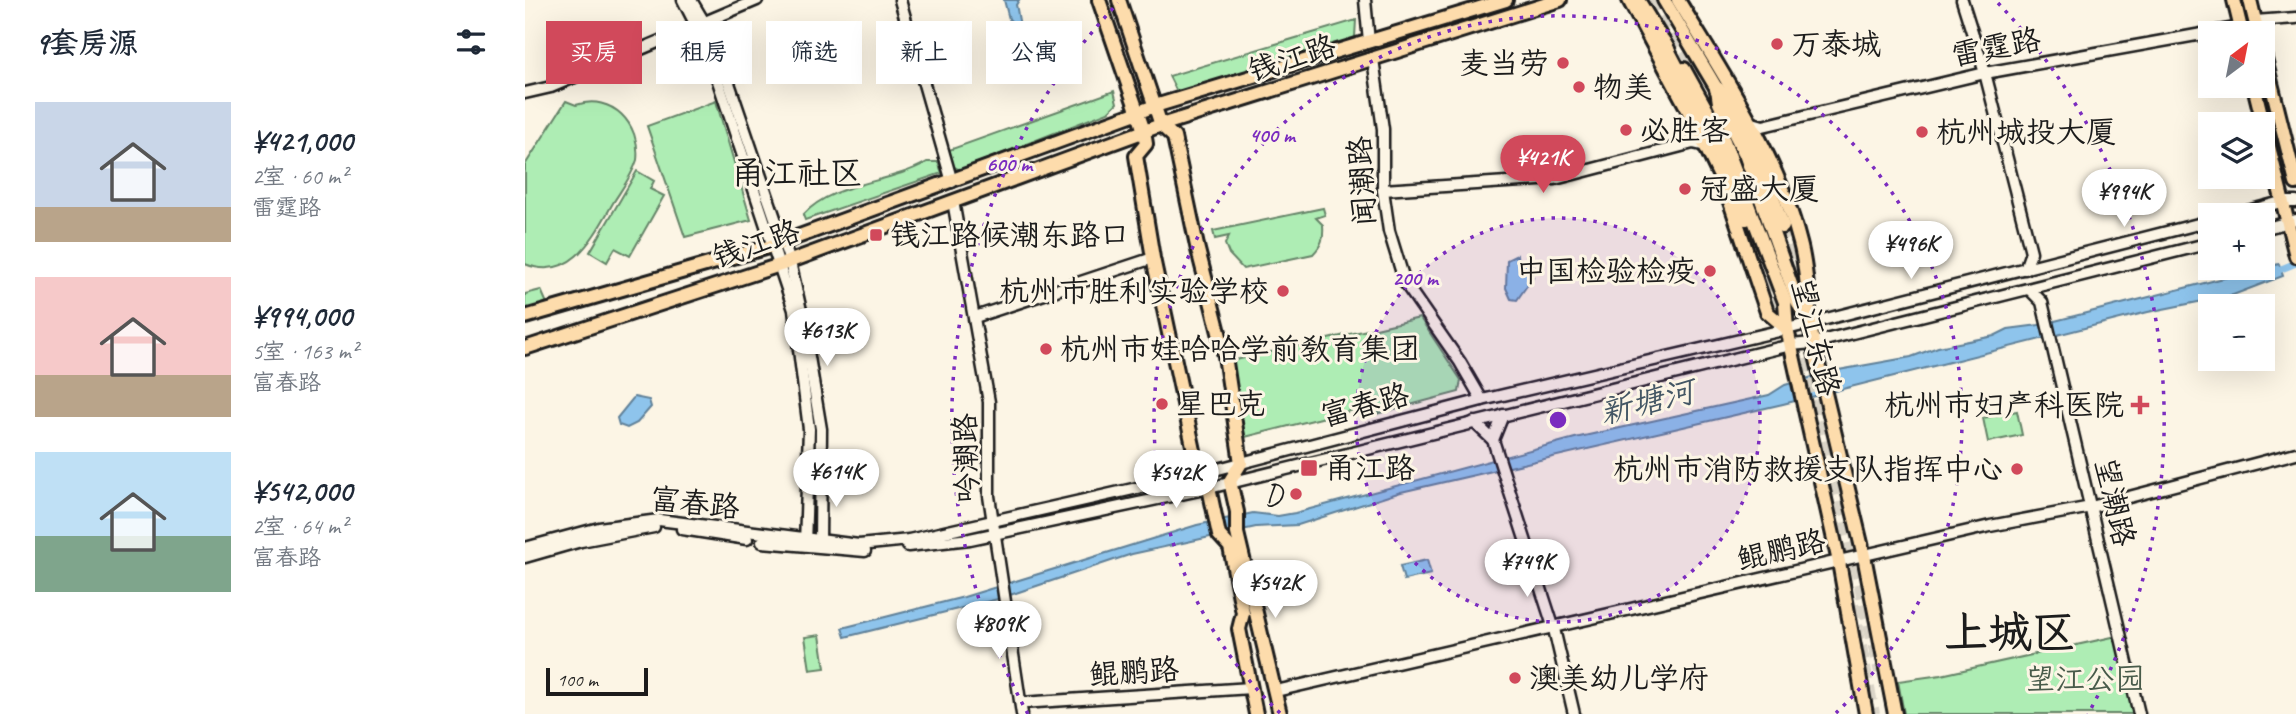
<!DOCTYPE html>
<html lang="zh">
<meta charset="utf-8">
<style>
:root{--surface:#fff;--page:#f2f2f3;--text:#1f2937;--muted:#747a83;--accent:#d1495b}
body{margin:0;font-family:Caveat,"LXGW WenKai TC",sans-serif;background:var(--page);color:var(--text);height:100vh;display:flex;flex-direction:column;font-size:26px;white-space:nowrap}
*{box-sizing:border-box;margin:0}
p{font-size:23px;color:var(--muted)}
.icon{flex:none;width:38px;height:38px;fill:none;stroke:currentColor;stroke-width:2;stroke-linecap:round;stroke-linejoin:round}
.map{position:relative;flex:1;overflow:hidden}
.sheet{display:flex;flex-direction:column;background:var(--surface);width:525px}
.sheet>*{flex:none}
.banner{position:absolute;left:21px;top:21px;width:665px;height:63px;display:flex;gap:14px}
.needle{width:46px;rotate:32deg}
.fabs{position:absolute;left:1673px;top:21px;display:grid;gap:14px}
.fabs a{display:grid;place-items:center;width:77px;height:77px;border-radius:0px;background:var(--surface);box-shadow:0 7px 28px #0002;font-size:35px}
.scale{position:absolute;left:21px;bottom:18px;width:102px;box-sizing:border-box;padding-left:7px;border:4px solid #1c1c1c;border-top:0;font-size:19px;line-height:24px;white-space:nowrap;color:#1c1c1c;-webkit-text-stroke:5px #fcf5e5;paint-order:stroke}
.price{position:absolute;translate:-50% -60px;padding:0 16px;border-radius:24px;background:#fff;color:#222;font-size:23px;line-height:46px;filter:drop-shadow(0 2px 4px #0008)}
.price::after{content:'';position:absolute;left:50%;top:42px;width:21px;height:16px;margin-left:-10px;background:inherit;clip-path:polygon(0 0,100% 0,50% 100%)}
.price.selected{background:var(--accent);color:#fff}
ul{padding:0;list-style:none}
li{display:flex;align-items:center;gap:21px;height:175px;padding:0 35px}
li span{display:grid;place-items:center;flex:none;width:196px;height:140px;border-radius:0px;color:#555}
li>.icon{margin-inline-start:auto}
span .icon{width:84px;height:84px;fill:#fffc;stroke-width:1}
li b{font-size:30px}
h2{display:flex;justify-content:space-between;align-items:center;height:84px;padding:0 35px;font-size:30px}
.pill{padding:0 24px;border-radius:0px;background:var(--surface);box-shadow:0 7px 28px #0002;font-size:24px;line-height:63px}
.pill.selected{background:var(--accent);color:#fff}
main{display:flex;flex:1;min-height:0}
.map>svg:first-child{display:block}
.green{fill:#aeedb4;stroke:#658468;stroke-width:2}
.water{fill:#8ec4ec;stroke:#608199;stroke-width:2}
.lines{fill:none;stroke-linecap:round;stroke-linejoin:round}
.canal{stroke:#8ec4ec;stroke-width:7}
.highway-tunnel{stroke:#dad4c7;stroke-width:14;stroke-dasharray:14 7;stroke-linecap:butt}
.minor-casing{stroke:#1c1c1c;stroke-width:15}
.major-casing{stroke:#1c1c1c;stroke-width:18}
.highway-casing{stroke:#1c1c1c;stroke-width:19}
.minor{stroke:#fcf5e5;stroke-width:10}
.major{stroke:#fddcac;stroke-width:12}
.highway{stroke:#fddcac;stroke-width:14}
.ring{fill:none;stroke:#7b2cbf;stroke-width:3.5;stroke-dasharray:3.5 7}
.poi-dot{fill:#d1495b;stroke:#fcf5e5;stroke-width:2.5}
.labels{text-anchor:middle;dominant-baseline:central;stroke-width:6;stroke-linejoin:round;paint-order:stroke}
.poi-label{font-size:30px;fill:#1c1c1c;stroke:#fcf5e5;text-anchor:start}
.street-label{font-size:30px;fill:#1c1c1c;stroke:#fcf5e5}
.park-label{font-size:30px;fill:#485b4a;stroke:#fcf5e5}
.water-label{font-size:32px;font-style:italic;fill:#445765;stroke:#fcf5e5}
.quarter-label{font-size:33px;fill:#1c1c1c;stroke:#fcf5e5}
.town-label{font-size:44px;font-weight:bold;fill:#1c1c1c;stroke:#fcf5e5}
.centre{fill:#7b2cbf;stroke:#fcf5e5;stroke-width:3.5}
.ring-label{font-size:21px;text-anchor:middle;font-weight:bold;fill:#7b2cbf;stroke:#fcf5e5;stroke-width:6;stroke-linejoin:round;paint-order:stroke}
</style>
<main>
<section class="sheet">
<h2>9套房源<svg class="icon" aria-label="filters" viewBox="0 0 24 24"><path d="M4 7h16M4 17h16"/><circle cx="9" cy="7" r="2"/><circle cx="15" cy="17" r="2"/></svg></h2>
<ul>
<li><span style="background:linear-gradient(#c9d6e8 75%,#b9a48a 0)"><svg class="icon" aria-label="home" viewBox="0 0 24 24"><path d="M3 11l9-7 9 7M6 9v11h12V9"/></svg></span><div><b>¥421,000</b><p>2室 · 60 m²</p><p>雷霆路</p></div></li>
<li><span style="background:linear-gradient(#f6c9c9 70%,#b9a48a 0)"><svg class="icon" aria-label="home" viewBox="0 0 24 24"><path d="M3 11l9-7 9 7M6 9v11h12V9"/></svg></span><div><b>¥994,000</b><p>5室 · 163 m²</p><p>富春路</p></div></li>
<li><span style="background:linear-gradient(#bfe0f5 60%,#7fa58c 0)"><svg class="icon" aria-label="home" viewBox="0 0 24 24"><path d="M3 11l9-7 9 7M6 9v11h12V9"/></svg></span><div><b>¥542,000</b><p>2室 · 64 m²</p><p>富春路</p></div></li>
</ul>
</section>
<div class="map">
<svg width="1771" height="714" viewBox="0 0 1771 714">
<rect width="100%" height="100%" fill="#fcf5e5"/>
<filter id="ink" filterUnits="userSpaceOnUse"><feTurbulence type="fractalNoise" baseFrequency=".0143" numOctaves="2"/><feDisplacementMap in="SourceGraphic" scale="14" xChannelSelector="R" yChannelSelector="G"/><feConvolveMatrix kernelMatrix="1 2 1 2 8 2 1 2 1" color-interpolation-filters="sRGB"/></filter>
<g filter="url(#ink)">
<g class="green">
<polygon points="831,20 830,37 823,41 659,91 651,90 644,76"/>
<polygon points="589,91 592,103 583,112 435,170 429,167 424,150"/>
<path d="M41,101L51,105C87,93 116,124 112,160C107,176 96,190 88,203C69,236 47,283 0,264V165Z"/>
<polygon points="191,101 226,220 160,237 122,126"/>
<path d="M402,162H413L417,173L280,220L278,215C307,182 364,184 402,162Z"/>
<polygon points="112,171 129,181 125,189 139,196 105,256 90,248 82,262 65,252"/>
<path d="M798,208L800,215L791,218L798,225C799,238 797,245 788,254L718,269L704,254L700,244L704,236L690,239L688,231Z"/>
<polygon points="16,290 24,308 0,315 0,294"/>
<polygon points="895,318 936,380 934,392 851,414 848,405 720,437 706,361"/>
<polygon points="1492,411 1497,435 1463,442 1458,418"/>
<polygon points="295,635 300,668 285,670 280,637"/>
<polygon points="1592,636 1608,714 1379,714 1373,681 1416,675"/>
</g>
<g class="water">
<path d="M479,0H494L491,5C494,15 493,28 500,36L498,39L490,37L491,26L484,19Z"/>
<polygon points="992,255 993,263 1006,262 1008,266 1003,273 1008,277 992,300 986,299 981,288 982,260"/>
<polygon points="1754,264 1758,276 1708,295 1623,312 1258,404 876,492 773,525 731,527 607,554 473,599 320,637 317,628 439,597 672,525 728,513 753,516 770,513 1050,438 1244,395 1260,385 1308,371 1386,357 1413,347 1469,336 1483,329 1514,325"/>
<polygon points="109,397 124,400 126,407 112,423 102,428 94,425 92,418"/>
<polygon points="902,560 906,574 879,580 875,566"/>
</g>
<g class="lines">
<polyline class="canal" points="1749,272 1771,263"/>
<g class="highway-tunnel">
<polyline points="1123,0 1170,78"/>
<polyline points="1221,218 1263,357"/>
<polyline points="1257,226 1281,302"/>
<polyline points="1268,297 1356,672"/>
<polyline points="1290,332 1301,365 1302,390"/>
<polyline points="1327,605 1348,714"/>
</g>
<g class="minor-casing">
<g id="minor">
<polyline points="158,0 181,45 269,310 284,429 280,544"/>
<polyline points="166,0 189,39 265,262 277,315 296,429 295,545"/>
<polyline points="375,0 427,182"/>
<polyline points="840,0 844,42"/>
<polyline points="1437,0 1460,73 1506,252 1500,269"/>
<polyline points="1730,21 1771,18"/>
<polyline points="848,59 858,129 858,190 864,231 880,283 935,362 957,400"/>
<polyline points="0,93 26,87 232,0"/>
<polyline points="1224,122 1238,126 1460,73 1716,27"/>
<polyline points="858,190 1030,179 1168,143 1181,146"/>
<polyline points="428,201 464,402 464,496 497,714"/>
<polyline points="1708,215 1756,202 1771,202"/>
<polyline points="1738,229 1771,220"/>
<polyline points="1504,289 1517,302 1614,714"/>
<polyline points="450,317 628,258"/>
<polyline points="949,422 968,440 1029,629 1049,714"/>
<polyline points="968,440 978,415"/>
<polyline points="157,529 222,539"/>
<polyline points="237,542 340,551"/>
<polyline points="383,546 445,539 684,488 1266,345 1288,343 1685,243"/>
<polyline points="0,548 74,528 134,520 334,545 384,540 674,474 957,400 1262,329 1685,221"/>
<polyline points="0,557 56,541 129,527"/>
<polyline points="751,691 1465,526 1566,507 1771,453"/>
<polyline points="496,703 726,688"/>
</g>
</g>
<g class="major-casing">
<g id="major">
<polyline points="574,0 619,131 621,144 611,156 628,258 674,474 684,488 694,535 705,547 718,613 714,629 731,714"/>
<polyline points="594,0 636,125 649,137 672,246 700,356 716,463 705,481 712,512 712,533 755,714"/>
<polyline points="1104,0 1162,108 1200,187 1242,312 1262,329"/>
<polyline points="1113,0 1143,49"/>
<polyline points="1139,0 1192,89 1194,103 1220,154 1273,304 1284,321"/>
<path d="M1153,0C1199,76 1253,156 1275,243C1284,276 1282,310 1288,343L1339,556L1370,714"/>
<polyline points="1709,0 1717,33"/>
<polyline points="1725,0 1733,33"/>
<polyline points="1738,51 1771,183"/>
<polyline points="1159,69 1199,141 1260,302 1262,329 1314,562 1341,714"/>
<polyline points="1729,86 1771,256"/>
<polyline points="0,317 250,245 630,106 981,0"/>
<polyline points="0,348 255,265 636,125 1035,0"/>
</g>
</g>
<g class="highway-casing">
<g id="highway">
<polyline points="1138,42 1187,136 1221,218"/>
<path d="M1192,89C1225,125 1240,181 1257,226"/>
</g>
</g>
<use href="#minor" class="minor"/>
<use href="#major" class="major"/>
<use href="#highway" class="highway"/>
</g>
</g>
<circle cx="1033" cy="420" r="202" fill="#7b2cbf" fill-opacity=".12"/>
<g class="ring">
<circle cx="1033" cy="420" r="202"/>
<path d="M755 713A404 404 0 1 1 1311 713"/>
<path d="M503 714A606 606 0 0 1 593 3M1473 3A606 606 0 0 1 1563 714"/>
</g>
<g class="poi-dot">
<circle cx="1252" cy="44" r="7"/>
<circle cx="1038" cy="63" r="7"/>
<circle cx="1054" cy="87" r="7"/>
<circle cx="1101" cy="130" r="7"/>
<circle cx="1397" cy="132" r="7"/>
<circle cx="1160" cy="189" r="7"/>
<rect x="344" y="228" width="14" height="14" rx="3.5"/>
<circle cx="1185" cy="271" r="7"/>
<circle cx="758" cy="291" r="7"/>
<circle cx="521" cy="349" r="7"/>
<circle cx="637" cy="404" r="7"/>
<path d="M1611.5 394.5h7v7h7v7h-7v7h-7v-7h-7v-7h7z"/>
<rect x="775" y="459" width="18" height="18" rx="3.5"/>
<circle cx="1492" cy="469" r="7"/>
<circle cx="771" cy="494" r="7"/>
<circle cx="990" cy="678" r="7"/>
</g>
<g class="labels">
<g class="poi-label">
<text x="1266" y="44">万泰城</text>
<text x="1024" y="63" text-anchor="end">麦当劳</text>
<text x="1068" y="87">物美</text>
<text x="1115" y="130">必胜客</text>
<text x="1411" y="132">杭州城投大厦</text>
<text x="1174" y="189">冠盛大厦</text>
<text x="365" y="235">钱江路候潮东路口</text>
<text x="1171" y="271" text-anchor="end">中国检验检疫</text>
<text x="744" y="291" text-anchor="end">杭州市胜利实验学校</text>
<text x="535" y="349">杭州市娃哈哈学前教育集团</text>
<text x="651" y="404">星巴克</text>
<text x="1599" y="405" text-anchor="end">杭州市妇产科医院</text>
<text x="800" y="468">甬江路</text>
<text x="1478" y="469" text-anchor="end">杭州市消防救援支队指挥中心</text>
<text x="757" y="494" text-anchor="end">D</text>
<text x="1004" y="678">澳美幼儿学府</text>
</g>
<g class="street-label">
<text transform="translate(1471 47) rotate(-11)">雷霆路</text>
<text transform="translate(767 58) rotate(-18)">钱江路</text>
<text transform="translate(837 181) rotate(-94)">闻潮路</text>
<text transform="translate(231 244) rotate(-19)">钱江路</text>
<text transform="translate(1291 337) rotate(76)">望江东路</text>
<text transform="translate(840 405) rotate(-15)">富春路</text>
<text transform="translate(441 458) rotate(-92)">吟潮路</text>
<text transform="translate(1590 502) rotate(77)">望潮路</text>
<text transform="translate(170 503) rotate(6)">富春路</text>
<text transform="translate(1256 550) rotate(-13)">鲲鹏路</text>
<text transform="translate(609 672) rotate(-4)">鲲鹏路</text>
</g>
<g class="park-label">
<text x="1560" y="679">望江公园</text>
</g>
<g class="water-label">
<text transform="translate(1122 402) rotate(-14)">新塘河</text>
</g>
<g class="quarter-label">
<text x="272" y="173">甬江社区</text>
</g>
<g class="town-label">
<text x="1485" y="632">上城区</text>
</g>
</g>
<circle cx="1033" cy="420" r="10" class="centre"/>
<g class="ring-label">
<text x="747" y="142">400 m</text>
<text x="484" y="171">600 m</text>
<text x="890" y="285">200 m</text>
</g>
</svg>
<div class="fabs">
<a><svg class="needle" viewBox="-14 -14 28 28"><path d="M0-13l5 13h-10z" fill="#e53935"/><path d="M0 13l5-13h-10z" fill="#747a83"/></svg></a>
<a><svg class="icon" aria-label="layers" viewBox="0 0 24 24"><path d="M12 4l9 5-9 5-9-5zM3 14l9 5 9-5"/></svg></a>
<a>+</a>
<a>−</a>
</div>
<div class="scale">100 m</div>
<b class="price selected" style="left:1018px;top:195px">¥421K</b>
<b class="price" style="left:1599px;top:229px">¥994K</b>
<b class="price" style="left:1386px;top:281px">¥496K</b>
<b class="price" style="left:302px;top:368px">¥613K</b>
<b class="price" style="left:311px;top:509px">¥614K</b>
<b class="price" style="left:651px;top:510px">¥542K</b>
<b class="price" style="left:1002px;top:599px">¥749K</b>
<b class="price" style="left:750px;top:620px">¥542K</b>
<b class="price" style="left:474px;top:661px">¥809K</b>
<div class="banner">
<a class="pill selected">买房</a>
<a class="pill">租房</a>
<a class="pill">筛选</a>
<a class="pill">新上</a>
<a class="pill">公寓</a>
</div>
</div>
</main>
